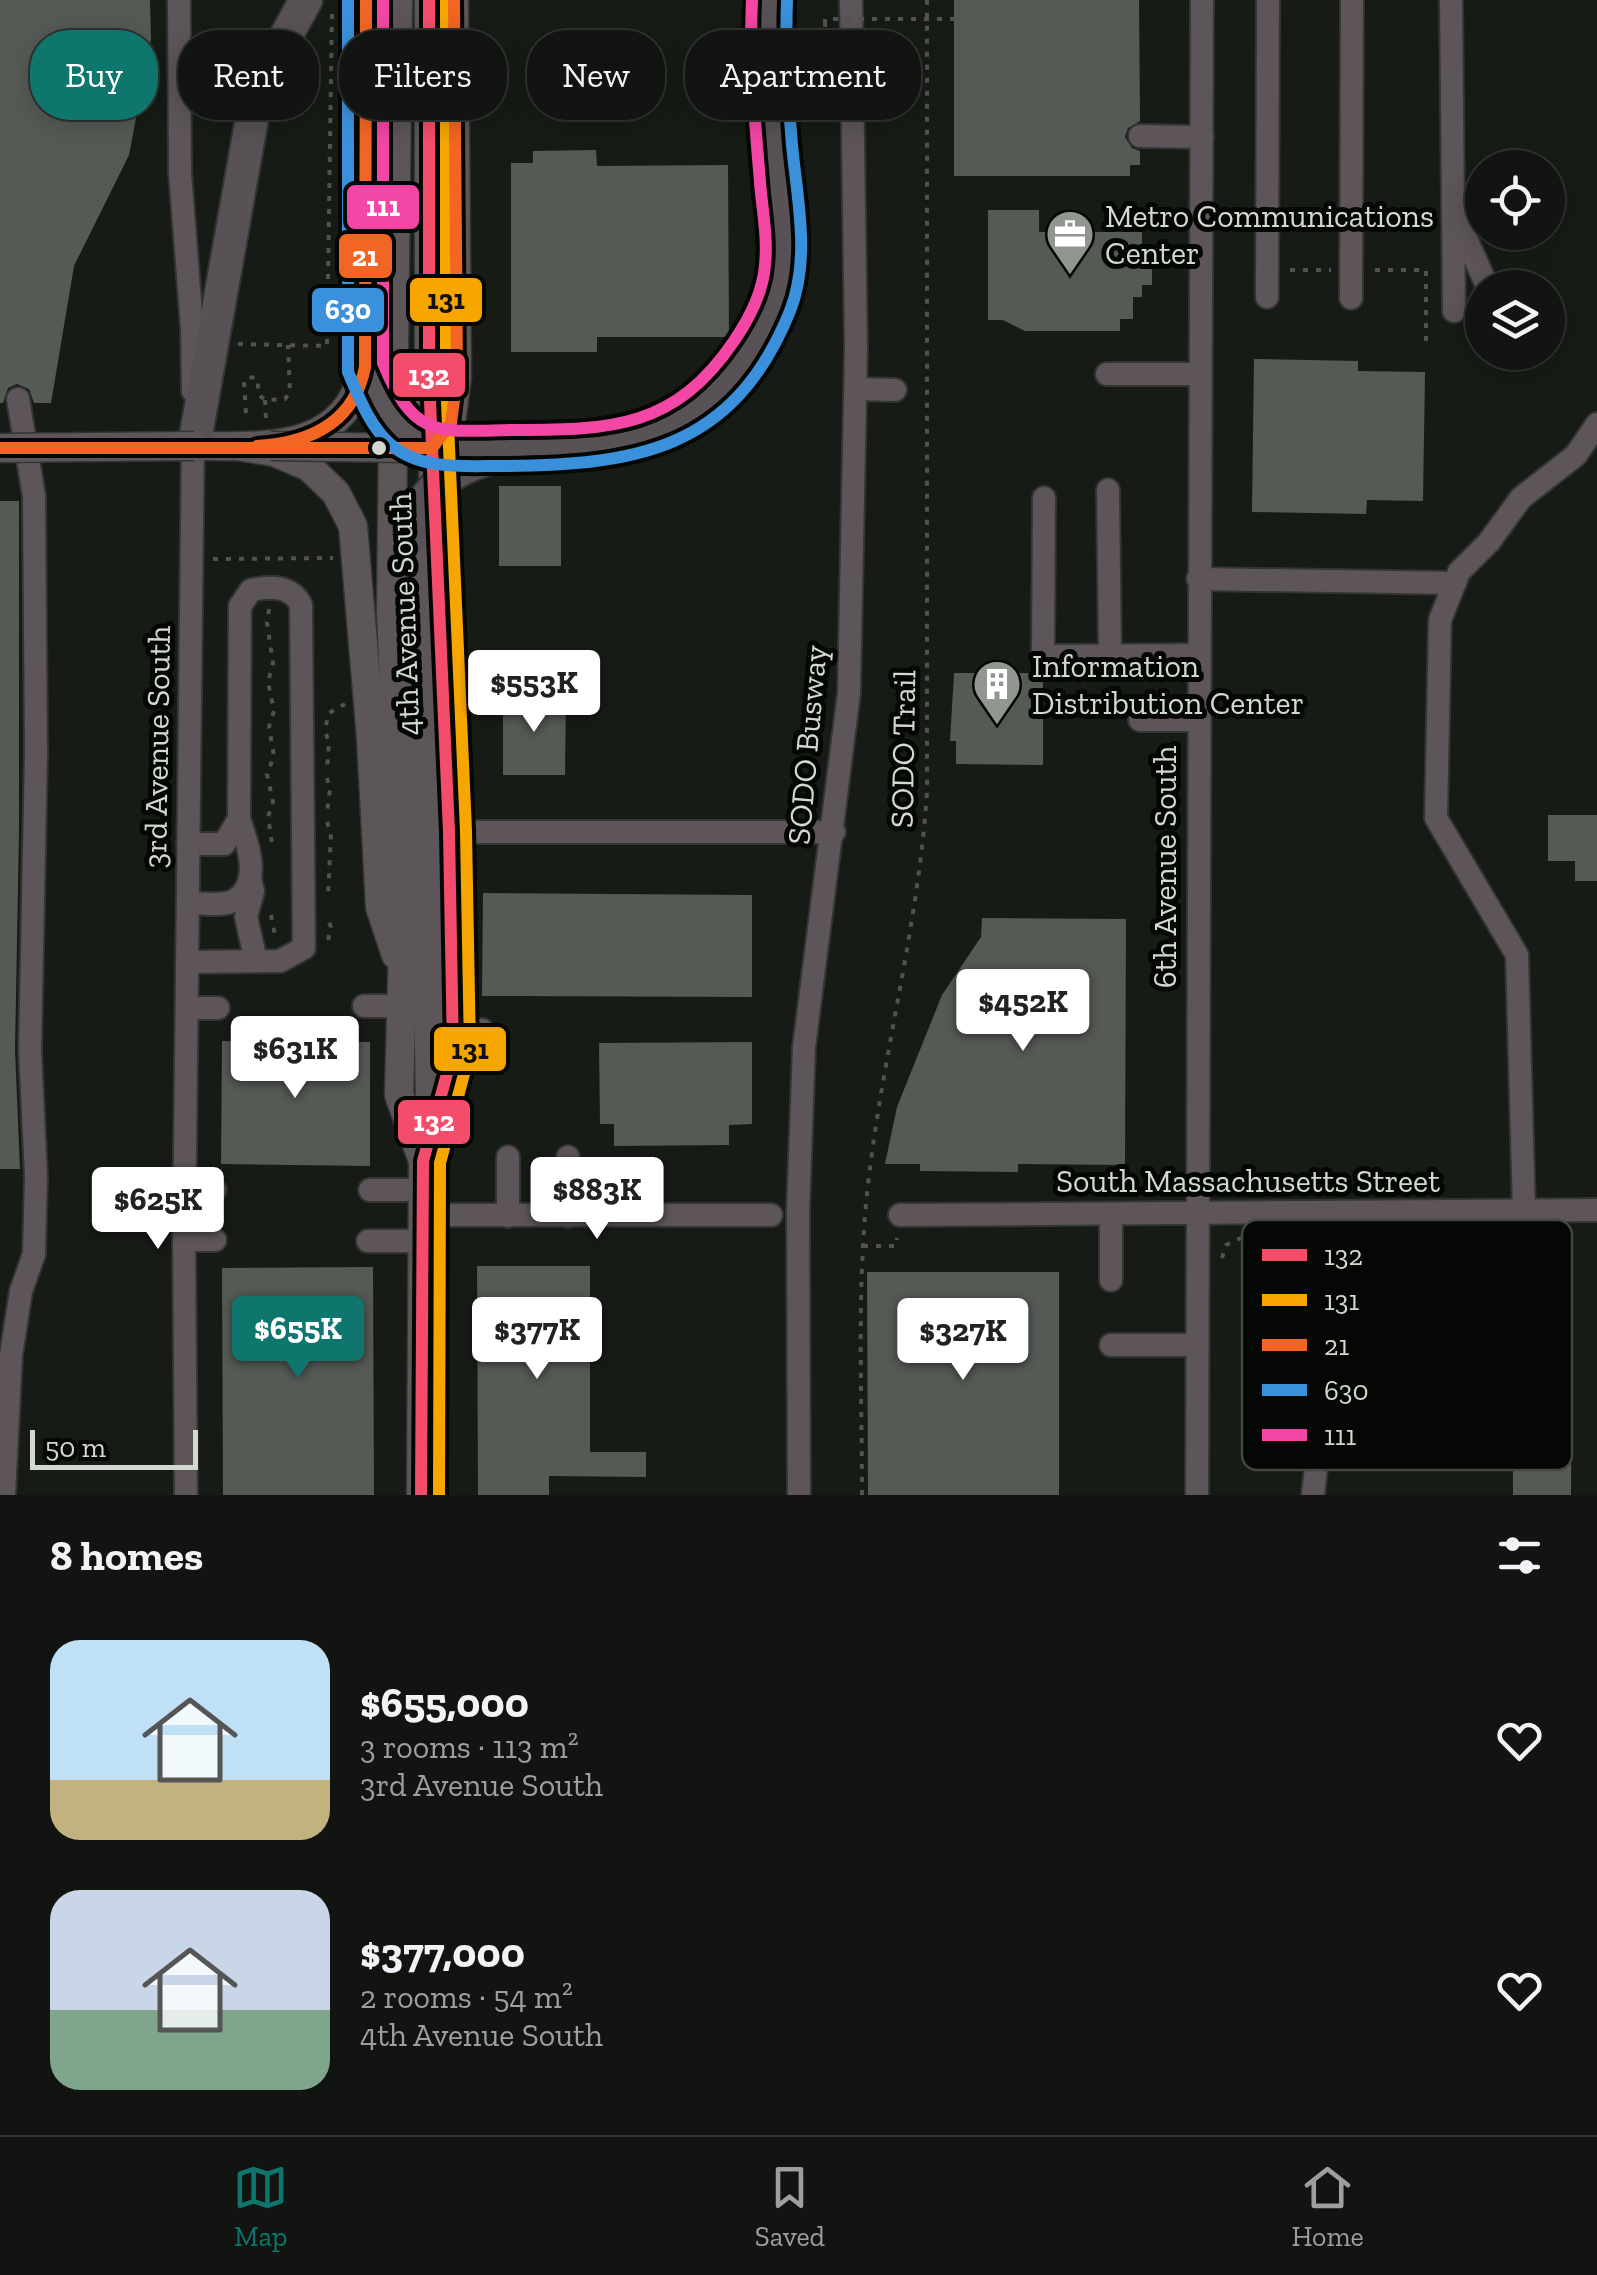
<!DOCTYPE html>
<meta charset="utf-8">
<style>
:root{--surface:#111410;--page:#1e211e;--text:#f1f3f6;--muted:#9c9e9f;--line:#303330;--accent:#0f766e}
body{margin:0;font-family:"Zilla Slab",serif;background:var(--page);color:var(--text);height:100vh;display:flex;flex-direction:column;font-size:38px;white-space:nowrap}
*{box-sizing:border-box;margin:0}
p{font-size:32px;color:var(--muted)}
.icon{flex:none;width:55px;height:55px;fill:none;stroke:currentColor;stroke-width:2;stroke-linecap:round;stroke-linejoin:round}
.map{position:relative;height:1495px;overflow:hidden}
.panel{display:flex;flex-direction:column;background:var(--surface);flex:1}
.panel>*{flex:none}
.banner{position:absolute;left:30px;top:30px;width:1000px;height:90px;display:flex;gap:20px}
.fabs{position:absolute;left:1465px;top:150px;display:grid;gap:20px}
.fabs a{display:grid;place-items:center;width:100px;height:100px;border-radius:50%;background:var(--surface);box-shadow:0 5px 25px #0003,0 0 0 2px var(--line);font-size:50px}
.scale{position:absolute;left:30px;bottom:25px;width:168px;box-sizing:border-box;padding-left:10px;border:5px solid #d3d8d0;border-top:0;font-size:28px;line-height:35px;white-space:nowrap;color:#d3d8d0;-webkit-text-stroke:8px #050704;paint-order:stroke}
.price{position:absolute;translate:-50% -85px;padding:0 22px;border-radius:10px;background:#fff;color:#222;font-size:32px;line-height:65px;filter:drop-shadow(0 2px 5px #0008)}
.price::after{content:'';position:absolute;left:50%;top:60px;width:30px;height:22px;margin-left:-15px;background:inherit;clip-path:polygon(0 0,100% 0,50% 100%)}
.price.on{background:var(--accent);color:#fff}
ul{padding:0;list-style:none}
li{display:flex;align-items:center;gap:30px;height:250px;padding:0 50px}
li span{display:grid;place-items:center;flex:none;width:280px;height:200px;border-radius:30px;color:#555}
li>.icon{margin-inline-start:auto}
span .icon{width:120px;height:120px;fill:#fffc;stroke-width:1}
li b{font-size:42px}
h2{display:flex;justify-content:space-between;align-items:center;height:120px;padding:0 50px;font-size:42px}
.chip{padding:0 35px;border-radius:40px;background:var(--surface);box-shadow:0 5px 25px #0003,0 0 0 2px var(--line);font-size:35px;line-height:90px}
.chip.on{background:var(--accent);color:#fff}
.tabs{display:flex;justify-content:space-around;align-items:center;height:140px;border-top:2px solid var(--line);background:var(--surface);font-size:28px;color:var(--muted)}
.tabs a{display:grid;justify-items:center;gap:5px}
.tabs .on{color:var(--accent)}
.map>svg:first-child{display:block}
.building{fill:#565a55}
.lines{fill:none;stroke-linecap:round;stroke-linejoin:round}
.minor-casing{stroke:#323531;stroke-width:26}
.major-casing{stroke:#323531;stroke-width:31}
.highway-casing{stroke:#323531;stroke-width:36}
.path{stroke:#555152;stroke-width:4;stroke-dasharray:5 8;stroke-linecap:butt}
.minor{stroke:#5d5559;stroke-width:22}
.major{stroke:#5d5659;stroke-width:28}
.highway{stroke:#585256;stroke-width:32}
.major-bridge-casing{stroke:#323531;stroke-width:31;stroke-linecap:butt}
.highway-bridge-casing{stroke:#323531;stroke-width:36;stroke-linecap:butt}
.path-bridge{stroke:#555152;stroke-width:4;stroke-dasharray:5 8;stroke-linecap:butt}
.major-bridge{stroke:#5d5659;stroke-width:28}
.highway-bridge{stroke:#585256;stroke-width:32}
.bus-1-casing{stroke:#050704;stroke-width:20}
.bus-2-casing{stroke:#050704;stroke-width:20}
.bus-3-casing{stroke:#050704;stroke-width:20}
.bus-4-casing{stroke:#050704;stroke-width:20}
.bus-5-casing{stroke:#050704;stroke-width:20}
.bus-1{stroke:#f44d6c;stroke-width:12}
.bus-2{stroke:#f7a600;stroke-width:12}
.bus-3{stroke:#f26522;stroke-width:12}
.bus-4{stroke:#3a90db;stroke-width:12}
.bus-5{stroke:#f346a5;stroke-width:12}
.bus-dot{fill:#d3d8d0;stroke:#050704;stroke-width:4}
.labels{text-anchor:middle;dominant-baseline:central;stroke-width:10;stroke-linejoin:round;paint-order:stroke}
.poi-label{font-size:32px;fill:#d3d8d0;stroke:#050704;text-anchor:start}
.street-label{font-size:32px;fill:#d3d8d0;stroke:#050704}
.key{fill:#050704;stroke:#434641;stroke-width:2.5}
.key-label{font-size:28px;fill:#d3d8d0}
.line-badge{stroke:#050704;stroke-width:4}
.badge-label{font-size:28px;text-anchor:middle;font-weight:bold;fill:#fff}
.pale-badge-label{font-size:28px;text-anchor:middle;font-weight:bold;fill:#111}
</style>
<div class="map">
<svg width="1597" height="1495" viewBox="0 0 1597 1495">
<rect width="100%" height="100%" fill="#171b16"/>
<g class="building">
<polygon points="0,0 150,0 151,39 129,155 74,266 51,403 34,403 29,389 17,384 8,388 3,403 0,403"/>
<polygon points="954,0 1139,0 1140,121 1128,128 1125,137 1132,148 1140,151 1140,165 1130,165 1130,176 954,176"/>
<polygon points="596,150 597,166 728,165 729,337 597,337 597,352 511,352 511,163 533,163 533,151"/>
<polygon points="988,210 1039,210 1039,232 1142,232 1142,268 1152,268 1152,285 1142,285 1142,297 1133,297 1133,319 1120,319 1120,331 1025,331 1003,320 988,320"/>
<polygon points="1254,359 1358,361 1358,371 1425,372 1423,501 1367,500 1366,514 1252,512"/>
<rect x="499" y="486" width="62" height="80"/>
<polygon points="0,501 19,501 19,829 15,1050 20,1169 0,1169"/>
<polygon points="954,673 1043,673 1043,765 956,764 956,741 950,741"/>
<polygon points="503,694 566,695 565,775 503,775"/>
<polygon points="1548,815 1597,815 1597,881 1575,881 1575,861 1548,861"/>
<polygon points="483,893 752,895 752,997 482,996"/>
<polygon points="982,918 1126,919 1125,1165 1018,1164 1018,1172 920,1171 920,1164 885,1164 897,1107 942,995 981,937"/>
<polygon points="249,1018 278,1018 277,1041 370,1042 370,1166 221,1164 222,1041 249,1041"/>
<polygon points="752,1042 752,1124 729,1125 729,1145 614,1146 614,1124 600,1124 599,1043"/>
<polygon points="477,1266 590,1266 590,1452 646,1452 646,1477 549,1476 549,1495 478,1495"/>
<polygon points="373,1267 374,1495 223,1495 222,1268"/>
<polygon points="1493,1269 1572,1270 1571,1495 1513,1495 1513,1315 1494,1315"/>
<polygon points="867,1272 1059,1272 1059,1495 868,1495"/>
</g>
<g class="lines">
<g class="minor-casing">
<g id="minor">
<polyline points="179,0 180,172 192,328 193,391"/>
<polyline points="1451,0 1454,311"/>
<polyline points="1140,136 1202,137"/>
<polyline points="1456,216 1488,288"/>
<polyline points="1267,297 1268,0"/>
<polyline points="1351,298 1352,0"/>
<polyline points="1107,374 1199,374"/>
<polyline points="856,389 895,390"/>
<polyline points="1108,490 1110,656"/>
<polyline points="1044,498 1043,656 1198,655"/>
<polyline points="1198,579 1455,583"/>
<polyline points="1140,720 1198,720"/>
<polyline points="449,832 834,832"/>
<polyline points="250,879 253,891 246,917 256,961"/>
<path d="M188,903C201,903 223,907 235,900C263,884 247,841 239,819"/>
<path d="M187,962L280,961L304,948L301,605C291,585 271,586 251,590L240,606L239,819L224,844H188"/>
<polyline points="364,1006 401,1006"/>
<polyline points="187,1008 218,1008"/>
<polyline points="453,1030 482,1030"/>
<polyline points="508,1157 508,1216"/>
<polyline points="568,1157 568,1216"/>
<polyline points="185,1190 215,1190"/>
<polyline points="370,1190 423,1190"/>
<polyline points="1524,1211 1517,955 1436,818 1440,620 1459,572 1489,542 1521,498 1576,455 1597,424"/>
<polyline points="1111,1214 1111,1280"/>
<polyline points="423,1215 771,1215"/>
<polyline points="900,1215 1597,1210"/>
<polyline points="184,1240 215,1240"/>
<polyline points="368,1241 423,1241"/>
<polyline points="1111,1345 1197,1345"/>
<polyline points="4,1495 11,1355 21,1291 34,1254 36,1176 30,1050 36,753 34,496 18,399"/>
<polyline points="186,1495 184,1240 193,433"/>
<polyline points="799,1495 798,1211 804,1047 849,693 856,349 851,0"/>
<polyline points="1197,1495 1202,0"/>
<path d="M1313,1495L1331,1334C1371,1326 1411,1333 1451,1326L1462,1299L1468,1211"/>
</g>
</g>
<g class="major-casing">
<g id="major">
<polyline points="398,0 391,613 404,905 399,1095 423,1161"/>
<path d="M194,446C267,446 344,454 365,367L366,0"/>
<polyline points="237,446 274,452 309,467 336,493 353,526 371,738 380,907 396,955"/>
<polyline points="409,519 425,834 430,1100"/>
<polyline points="421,1495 423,1161 453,1052 449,832 429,379 429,0"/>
</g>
</g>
<g class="highway-casing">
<g id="highway">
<polyline points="194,446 252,118 275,56 306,0"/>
<polyline points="526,448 604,447 637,439 675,424 695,411 735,372 766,324 783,268 768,51 770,0"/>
</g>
</g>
<g class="path">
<polyline points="825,105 825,24"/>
<polyline points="1290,270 1331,270"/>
<polyline points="1375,270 1426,270 1426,342"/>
<polyline points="238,344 327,346 332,10"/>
<polyline points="265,400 266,420"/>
<polyline points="246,413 244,382 248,377 257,378 259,395 265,400 285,399 290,392 288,345"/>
<polyline points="213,559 333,558"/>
<polyline points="269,609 267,623 273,663 268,682 274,711 269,727 274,756 267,774 273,802 268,817 272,843"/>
<polyline points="326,725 329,713 345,704"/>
<polyline points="326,734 329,742 327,769"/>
<polyline points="327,778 330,789 327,813"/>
<polyline points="327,822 331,833 328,897"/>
<polyline points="271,915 275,935"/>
<polyline points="328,940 331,927 328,920"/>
<polyline points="863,1246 896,1246 897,1238"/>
<polyline points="1222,1258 1226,1245 1241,1238 1241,1235"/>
<path d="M862,1495C862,1386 856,1275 870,1168C886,1041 919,919 927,791V0"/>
</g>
<use href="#minor" class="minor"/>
<use href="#major" class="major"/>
<use href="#highway" class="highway"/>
<g class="major-bridge-casing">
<g id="major-bridge">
<path d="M365,367C381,408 392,428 432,448L451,423L457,377L454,0"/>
<polyline points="271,446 401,448"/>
<polyline points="0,448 194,446"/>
</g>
</g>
<g class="highway-bridge-casing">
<g id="highway-bridge">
<polyline points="432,448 492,448"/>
<path d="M410,538C420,475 473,462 526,448"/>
</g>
</g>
<polyline class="path-bridge" points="825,24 825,19 954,19"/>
<use href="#major-bridge" class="major-bridge"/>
<use href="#highway-bridge" class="highway-bridge"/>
<g class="bus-1-casing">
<polyline id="bus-1" points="421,1495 423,1161 453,1052 449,832 429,379 429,0"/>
</g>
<g class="bus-2-casing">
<polyline id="bus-2" points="439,1495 440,1163 470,1052 466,831 446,379 446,0"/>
</g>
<g class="bus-3-casing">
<g id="bus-3">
<path d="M257,446C310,443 354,423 365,367L366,0"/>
<polyline points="0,448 432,448 451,423 457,377 454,0"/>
</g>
</g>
<g class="bus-4-casing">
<path id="bus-4" d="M348,0V372C359,397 369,425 390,444C419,470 463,466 499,466C635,465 733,452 790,311C811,258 797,199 792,145C788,97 785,49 787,1"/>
</g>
<g class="bus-5-casing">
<path id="bus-5" d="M383,0V363C415,441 439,431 515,430C612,430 675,428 734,341C749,319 763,292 765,265C768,237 762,209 760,182C755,121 749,61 752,0"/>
</g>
<use href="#bus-1" class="bus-1"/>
<use href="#bus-2" class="bus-2"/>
<use href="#bus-3" class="bus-3"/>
<use href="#bus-4" class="bus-4"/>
<use href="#bus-5" class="bus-5"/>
</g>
<defs>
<g id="office-pin" transform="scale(2.5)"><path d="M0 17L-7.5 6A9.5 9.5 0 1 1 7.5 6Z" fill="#91968f" stroke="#050704"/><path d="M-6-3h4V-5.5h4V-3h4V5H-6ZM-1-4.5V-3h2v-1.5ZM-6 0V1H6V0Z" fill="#fff"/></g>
<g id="building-pin" transform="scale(2.5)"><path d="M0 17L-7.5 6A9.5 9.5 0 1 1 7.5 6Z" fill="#91968f" stroke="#050704"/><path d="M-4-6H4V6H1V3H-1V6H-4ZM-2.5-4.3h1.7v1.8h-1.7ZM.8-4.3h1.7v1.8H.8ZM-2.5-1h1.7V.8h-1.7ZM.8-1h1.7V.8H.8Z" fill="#fff"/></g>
</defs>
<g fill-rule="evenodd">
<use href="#office-pin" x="1070" y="234"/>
<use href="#building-pin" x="997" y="684"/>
</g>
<circle class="bus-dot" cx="379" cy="448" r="9"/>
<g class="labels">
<g class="poi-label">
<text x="1105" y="216">Metro Communications<tspan x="1105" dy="37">Center</tspan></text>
<text x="1032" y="666">Information<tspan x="1032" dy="37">Distribution Center</tspan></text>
</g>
<g class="street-label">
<text transform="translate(404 614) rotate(-92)">4th Avenue South</text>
<text transform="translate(807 745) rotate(-85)">SODO Busway</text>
<text transform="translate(157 747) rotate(-89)">3rd Avenue South</text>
<text transform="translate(903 749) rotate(-89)">SODO Trail</text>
<text transform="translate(1165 867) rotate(-90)">6th Avenue South</text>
<text x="1248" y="1181">South Massachusetts Street</text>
</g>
</g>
<rect x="1242" y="1220" width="330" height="250" rx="15" class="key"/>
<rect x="1262" y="1249" width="45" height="12" fill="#f44d6c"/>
<rect x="1262" y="1294" width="45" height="12" fill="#f7a600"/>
<rect x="1262" y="1339" width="45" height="12" fill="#f26522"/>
<rect x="1262" y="1384" width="45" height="12" fill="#3a90db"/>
<rect x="1262" y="1429" width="45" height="12" fill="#f346a5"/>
<g class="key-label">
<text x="1324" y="1265">132</text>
<text x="1324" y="1310">131</text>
<text x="1324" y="1355">21</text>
<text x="1324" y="1400">630</text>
<text x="1324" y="1445">111</text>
</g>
<g class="line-badge">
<rect x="345" y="183" width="76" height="48" rx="10" fill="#f346a5"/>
<rect x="337" y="232" width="57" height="48" rx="10" fill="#f26522"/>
<rect x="408" y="276" width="76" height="48" rx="10" fill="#f7a600"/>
<rect x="310" y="286" width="76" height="48" rx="10" fill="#3a90db"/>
<rect x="391" y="351" width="76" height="48" rx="10" fill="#f44d6c"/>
<rect x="432" y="1025" width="76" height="48" rx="10" fill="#f7a600"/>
<rect x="396" y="1098" width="76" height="48" rx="10" fill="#f44d6c"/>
</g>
<g class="badge-label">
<text x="383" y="216">111</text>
<text x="365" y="266">21</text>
<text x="348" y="319">630</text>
<text x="429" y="385">132</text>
<text x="434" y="1131">132</text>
</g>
<g class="pale-badge-label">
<text x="446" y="309">131</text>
<text x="470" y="1059">131</text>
</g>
</svg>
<div class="fabs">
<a><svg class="icon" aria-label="locate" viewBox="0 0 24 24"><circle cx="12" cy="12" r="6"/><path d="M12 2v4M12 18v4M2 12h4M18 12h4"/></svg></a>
<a><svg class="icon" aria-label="layers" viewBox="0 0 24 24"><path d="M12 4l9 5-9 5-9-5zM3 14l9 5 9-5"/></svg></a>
</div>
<div class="scale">50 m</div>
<b class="price" style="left:534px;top:735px">$553K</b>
<b class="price" style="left:1023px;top:1054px">$452K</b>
<b class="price" style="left:295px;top:1101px">$631K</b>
<b class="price" style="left:597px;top:1242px">$883K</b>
<b class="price" style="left:158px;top:1252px">$625K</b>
<b class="price on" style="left:298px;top:1381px">$655K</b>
<b class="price" style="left:537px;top:1382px">$377K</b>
<b class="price" style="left:963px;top:1383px">$327K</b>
<div class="banner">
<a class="chip on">Buy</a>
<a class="chip">Rent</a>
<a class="chip">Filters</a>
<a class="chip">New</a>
<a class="chip">Apartment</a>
</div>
</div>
<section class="panel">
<h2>8 homes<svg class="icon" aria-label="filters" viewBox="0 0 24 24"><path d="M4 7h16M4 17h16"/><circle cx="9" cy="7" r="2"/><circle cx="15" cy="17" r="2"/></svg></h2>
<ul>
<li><span style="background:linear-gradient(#bfe0f5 70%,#c2b280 0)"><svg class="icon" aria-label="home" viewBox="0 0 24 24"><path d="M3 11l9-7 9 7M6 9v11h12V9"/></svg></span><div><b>$655,000</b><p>3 rooms · 113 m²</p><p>3rd Avenue South</p></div><svg class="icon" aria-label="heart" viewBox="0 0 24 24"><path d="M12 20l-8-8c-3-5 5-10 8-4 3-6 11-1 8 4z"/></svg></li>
<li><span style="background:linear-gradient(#c9d6e8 60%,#7fa58c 0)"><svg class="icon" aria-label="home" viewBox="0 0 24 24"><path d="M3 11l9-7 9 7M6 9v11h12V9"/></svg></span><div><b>$377,000</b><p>2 rooms · 54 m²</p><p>4th Avenue South</p></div><svg class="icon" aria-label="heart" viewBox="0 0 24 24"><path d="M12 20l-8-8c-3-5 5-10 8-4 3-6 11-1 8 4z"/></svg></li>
</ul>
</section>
<nav class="tabs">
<a class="on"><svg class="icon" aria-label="map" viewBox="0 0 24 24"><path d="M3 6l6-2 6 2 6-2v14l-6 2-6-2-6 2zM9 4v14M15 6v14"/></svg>Map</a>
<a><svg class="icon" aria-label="saved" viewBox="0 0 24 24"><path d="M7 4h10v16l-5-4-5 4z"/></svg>Saved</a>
<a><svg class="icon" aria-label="home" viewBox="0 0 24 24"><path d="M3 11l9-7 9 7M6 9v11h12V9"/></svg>Home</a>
</nav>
